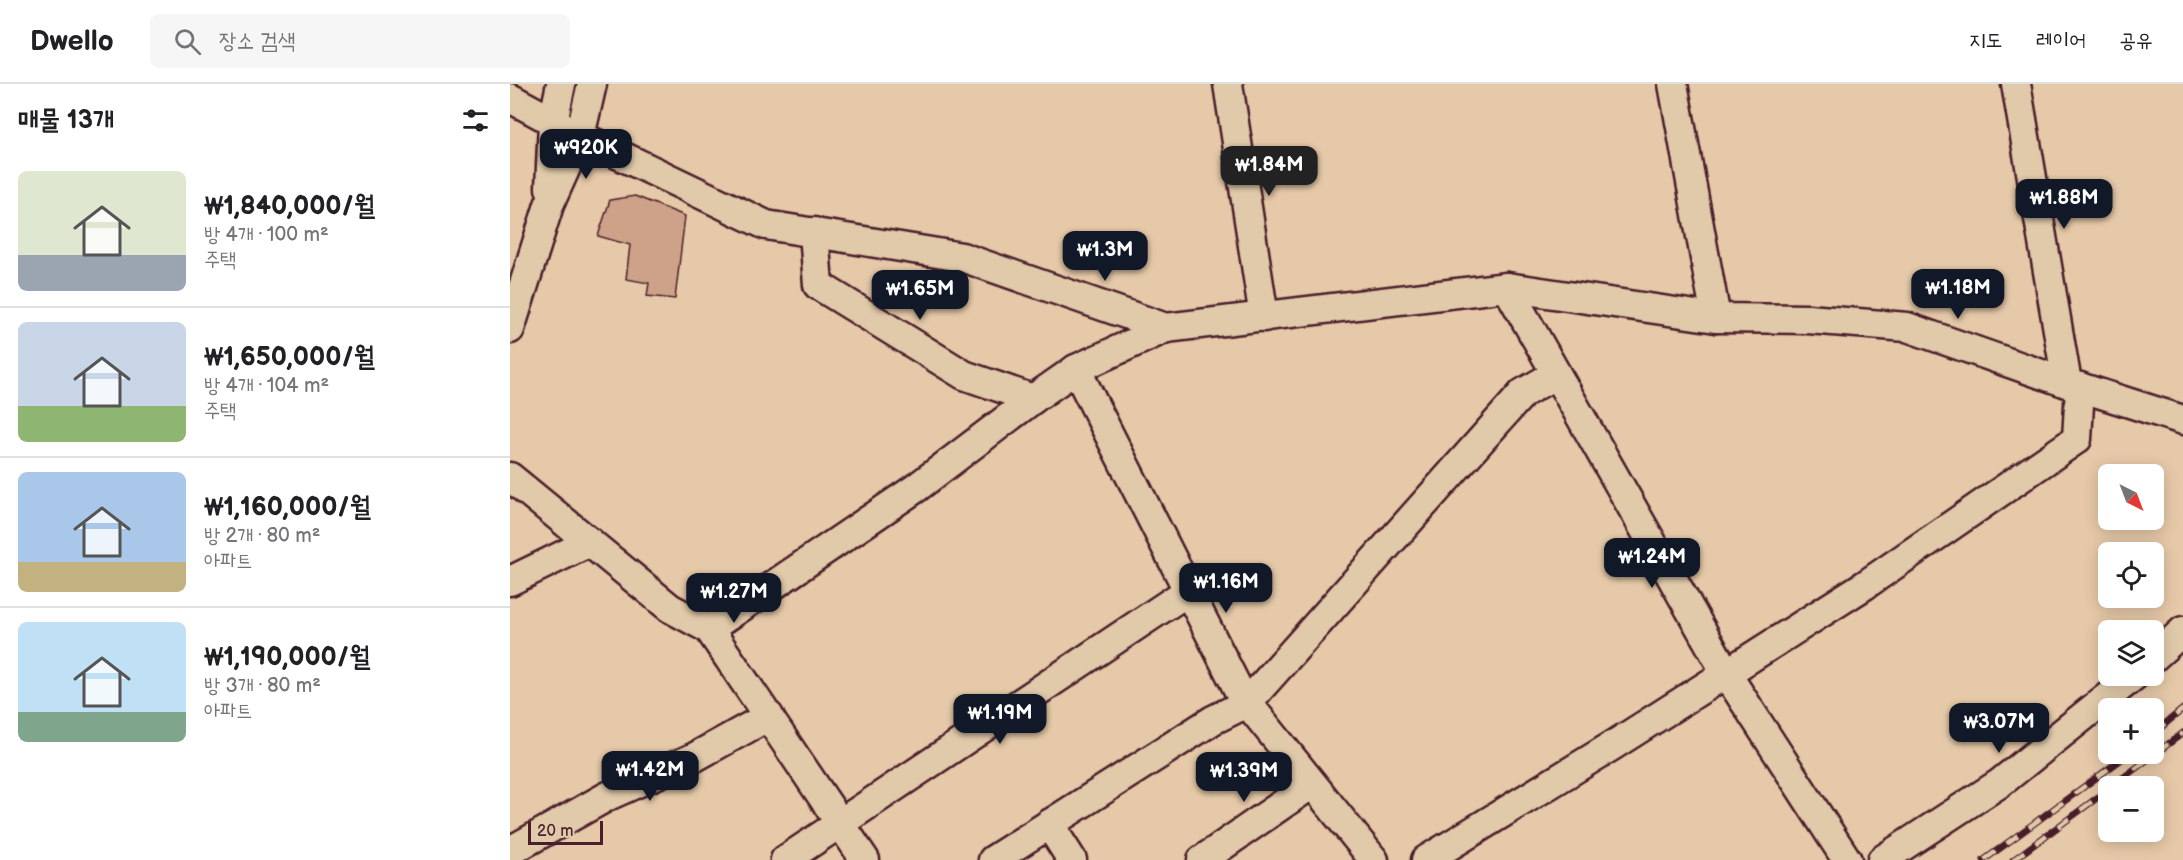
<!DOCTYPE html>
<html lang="ko">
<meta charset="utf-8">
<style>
:root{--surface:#fff;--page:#f6f6f6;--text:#202124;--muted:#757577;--line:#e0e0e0;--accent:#111827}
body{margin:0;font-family:"Balsamiq Sans","Poor Story",sans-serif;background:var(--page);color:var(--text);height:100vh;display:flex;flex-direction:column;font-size:22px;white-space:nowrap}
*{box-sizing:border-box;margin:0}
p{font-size:20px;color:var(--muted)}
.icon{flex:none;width:33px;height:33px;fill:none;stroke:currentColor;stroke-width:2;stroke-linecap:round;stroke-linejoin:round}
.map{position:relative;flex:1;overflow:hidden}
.drawer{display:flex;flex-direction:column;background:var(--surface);width:510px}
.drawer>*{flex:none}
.needle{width:39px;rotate:138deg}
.tools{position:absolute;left:1588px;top:380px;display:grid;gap:12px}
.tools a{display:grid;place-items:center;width:66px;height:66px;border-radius:9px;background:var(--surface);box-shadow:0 3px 15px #0003;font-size:30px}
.scale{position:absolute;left:18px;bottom:15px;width:75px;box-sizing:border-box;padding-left:6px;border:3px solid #4a1f2b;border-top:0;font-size:16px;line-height:21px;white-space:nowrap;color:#4a1f2b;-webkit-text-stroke:4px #e1caaa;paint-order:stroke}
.price{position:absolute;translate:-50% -51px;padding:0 14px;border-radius:12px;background:var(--accent);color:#fff;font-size:20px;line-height:39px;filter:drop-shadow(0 2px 3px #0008)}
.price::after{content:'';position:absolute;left:50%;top:36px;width:18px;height:14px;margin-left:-9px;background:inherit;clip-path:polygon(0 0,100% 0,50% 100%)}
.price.selected{background:#222;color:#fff}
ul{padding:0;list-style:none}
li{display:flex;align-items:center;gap:18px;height:150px;padding:0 18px}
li+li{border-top:2px solid var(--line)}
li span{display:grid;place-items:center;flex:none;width:168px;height:120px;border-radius:9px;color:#555}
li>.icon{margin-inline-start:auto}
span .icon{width:72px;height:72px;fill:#fffc;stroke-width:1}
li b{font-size:26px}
h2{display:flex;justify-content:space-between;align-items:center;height:72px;padding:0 18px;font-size:26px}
header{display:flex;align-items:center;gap:36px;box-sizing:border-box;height:84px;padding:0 30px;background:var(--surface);border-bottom:2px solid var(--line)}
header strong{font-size:28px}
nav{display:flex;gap:33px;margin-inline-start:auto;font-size:21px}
.search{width:420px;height:54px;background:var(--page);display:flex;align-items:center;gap:15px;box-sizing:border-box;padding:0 21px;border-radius:9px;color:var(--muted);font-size:22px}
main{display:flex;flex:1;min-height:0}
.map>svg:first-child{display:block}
.building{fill:#cea288;stroke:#4a1f2b;stroke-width:1.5}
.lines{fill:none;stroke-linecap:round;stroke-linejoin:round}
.minor-casing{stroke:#4a1f2b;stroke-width:33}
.minor{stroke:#e1caaa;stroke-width:28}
.rail-casing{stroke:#4a1f2b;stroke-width:7}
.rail{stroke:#e1caaa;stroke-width:4.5;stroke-dasharray:14;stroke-linecap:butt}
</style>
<header>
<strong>Dwello</strong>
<div class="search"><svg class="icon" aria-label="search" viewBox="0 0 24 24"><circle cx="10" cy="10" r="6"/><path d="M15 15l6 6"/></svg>장소 검색</div>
<nav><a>지도</a><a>레이어</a><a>공유</a></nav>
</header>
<main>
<section class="drawer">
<h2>매물 13개<svg class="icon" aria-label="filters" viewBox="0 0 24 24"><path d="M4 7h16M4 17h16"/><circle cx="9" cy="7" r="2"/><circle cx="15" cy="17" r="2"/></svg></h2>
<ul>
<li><span style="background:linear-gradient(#dfe7d0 70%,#9aa5b1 0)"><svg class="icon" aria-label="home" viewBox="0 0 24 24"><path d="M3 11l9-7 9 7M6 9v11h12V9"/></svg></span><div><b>₩1,840,000/월</b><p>방 4개 · 100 m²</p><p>주택</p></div></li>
<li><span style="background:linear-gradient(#c9d6e8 70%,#8fb573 0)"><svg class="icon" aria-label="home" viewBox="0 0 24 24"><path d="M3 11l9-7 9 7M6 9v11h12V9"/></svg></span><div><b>₩1,650,000/월</b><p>방 4개 · 104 m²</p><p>주택</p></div></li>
<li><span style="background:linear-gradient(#a9c7e8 75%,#c2b280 0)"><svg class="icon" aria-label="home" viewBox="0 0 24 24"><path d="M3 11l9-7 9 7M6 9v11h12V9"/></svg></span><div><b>₩1,160,000/월</b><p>방 2개 · 80 m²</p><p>아파트</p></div></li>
<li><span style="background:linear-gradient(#bfe0f5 75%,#7fa58c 0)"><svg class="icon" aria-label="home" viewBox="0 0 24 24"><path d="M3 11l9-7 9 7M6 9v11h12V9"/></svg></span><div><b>₩1,190,000/월</b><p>방 3개 · 80 m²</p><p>아파트</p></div></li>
</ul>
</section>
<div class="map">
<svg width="1673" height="776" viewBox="0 0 1673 776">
<rect width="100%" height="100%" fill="#e6c9a8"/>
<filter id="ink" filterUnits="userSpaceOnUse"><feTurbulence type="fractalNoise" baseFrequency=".0167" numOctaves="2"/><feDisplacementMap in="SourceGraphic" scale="12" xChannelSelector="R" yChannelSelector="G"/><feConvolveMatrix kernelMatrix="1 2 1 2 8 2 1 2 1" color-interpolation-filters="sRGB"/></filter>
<g filter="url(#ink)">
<polygon class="building" points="125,112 175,132 165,215 137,212 139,199 116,195 120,161 88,152 100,116"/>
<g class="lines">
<g class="minor-casing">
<g id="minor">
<polyline points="718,0 754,233"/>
<polyline points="1163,0 1206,234"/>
<polyline points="1506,0 1557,299"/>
<polyline points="0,14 70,52 256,141 452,173 656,244 997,203 1206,234 1298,235 1397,243 1557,299 1673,336"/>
<polyline points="40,104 43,38 51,0"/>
<polyline points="304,148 308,201 454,291 523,315"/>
<polyline points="997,203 1216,589 1337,776"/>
<polyline points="0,245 39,121 70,52 82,0"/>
<polyline points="566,285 731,611 864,776"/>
<polyline points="0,393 160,524 199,545 355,776"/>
<polyline points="0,497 80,458"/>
<polyline points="199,545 406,404 523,315 566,285 656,244"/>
<polyline points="1644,573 1673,547"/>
<polyline points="539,740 562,776"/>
<polyline points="0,767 98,712 185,673 259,632"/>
<polyline points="275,776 678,507"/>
<polyline points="483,776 703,636 737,619 1013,309 1046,290"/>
<polyline points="692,776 802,700"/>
<polyline points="916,776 1102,662 1355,501 1567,355 1570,303"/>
<polyline points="1372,776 1490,699 1625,591"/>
</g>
</g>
<use href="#minor" class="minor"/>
<g class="rail-casing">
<g id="rail">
<polyline points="1644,649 1673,625"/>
<polyline points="1602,702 1673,649"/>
<polyline points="1474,776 1620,669"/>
<polyline points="1503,776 1599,705"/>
</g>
</g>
<use href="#rail" class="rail"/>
</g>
</g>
</svg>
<div class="tools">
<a><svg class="needle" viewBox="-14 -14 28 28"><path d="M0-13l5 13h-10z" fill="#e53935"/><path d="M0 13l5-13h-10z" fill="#757577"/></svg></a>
<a><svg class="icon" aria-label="locate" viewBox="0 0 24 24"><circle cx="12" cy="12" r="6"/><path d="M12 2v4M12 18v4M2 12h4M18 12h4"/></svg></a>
<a><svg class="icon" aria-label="layers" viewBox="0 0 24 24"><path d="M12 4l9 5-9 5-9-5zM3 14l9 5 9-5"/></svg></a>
<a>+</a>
<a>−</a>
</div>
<div class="scale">20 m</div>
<b class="price" style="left:76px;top:96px">₩920K</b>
<b class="price selected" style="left:759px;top:113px">₩1.84M</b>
<b class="price" style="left:1554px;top:146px">₩1.88M</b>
<b class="price" style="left:595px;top:198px">₩1.3M</b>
<b class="price" style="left:1448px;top:236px">₩1.18M</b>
<b class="price" style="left:410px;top:237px">₩1.65M</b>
<b class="price" style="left:1142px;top:505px">₩1.24M</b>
<b class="price" style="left:716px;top:530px">₩1.16M</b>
<b class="price" style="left:224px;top:540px">₩1.27M</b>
<b class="price" style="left:490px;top:661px">₩1.19M</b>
<b class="price" style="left:1489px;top:670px">₩3.07M</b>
<b class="price" style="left:140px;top:718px">₩1.42M</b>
<b class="price" style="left:734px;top:719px">₩1.39M</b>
</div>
</main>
